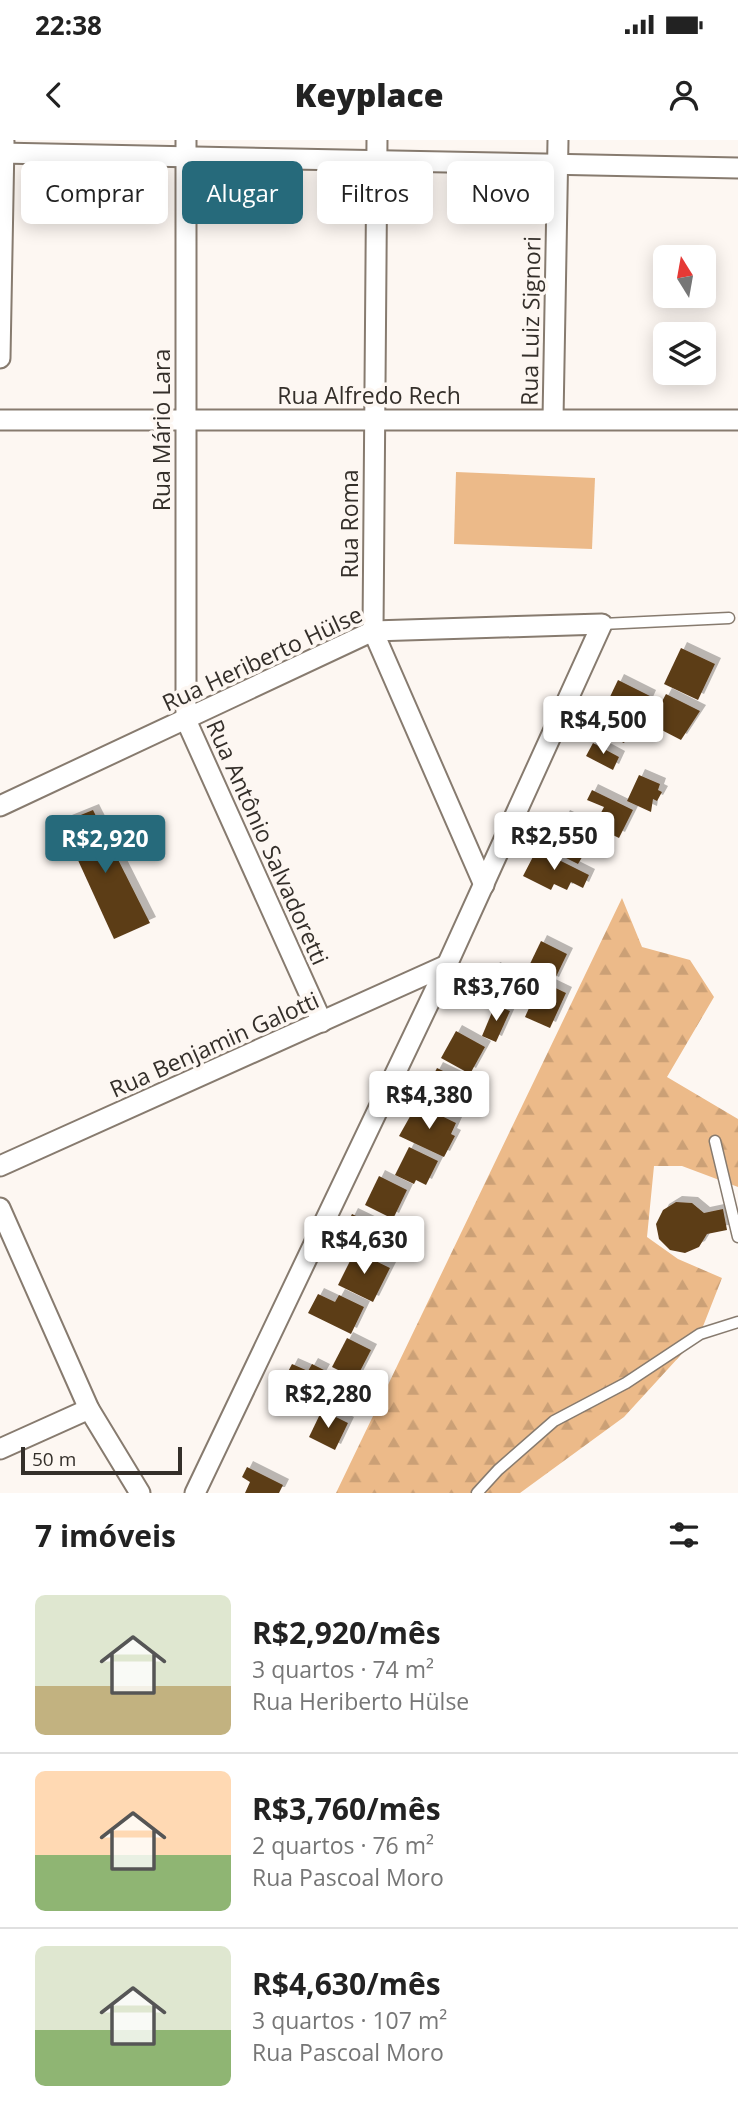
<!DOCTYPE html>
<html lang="pt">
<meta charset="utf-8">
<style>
:root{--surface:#fff;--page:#f2f2f2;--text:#222;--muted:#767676;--line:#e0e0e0;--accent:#266a7b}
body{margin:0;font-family:"Open Sans",sans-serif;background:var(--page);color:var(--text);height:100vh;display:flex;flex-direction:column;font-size:26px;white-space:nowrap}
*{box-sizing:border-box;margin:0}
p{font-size:23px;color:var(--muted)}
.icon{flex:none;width:38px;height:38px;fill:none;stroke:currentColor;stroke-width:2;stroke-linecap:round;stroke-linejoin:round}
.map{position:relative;height:1353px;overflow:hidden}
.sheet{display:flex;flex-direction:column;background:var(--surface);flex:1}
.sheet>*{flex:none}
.guide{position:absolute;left:21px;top:21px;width:696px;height:63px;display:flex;gap:14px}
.needle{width:46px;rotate:349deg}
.buttons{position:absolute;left:653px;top:105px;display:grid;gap:14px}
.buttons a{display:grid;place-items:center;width:63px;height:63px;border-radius:10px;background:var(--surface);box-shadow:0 4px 18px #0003;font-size:35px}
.scale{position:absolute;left:21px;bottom:18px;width:161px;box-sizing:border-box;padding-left:7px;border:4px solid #342f2a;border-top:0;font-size:19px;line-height:24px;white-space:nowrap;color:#342f2a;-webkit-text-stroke:5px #fdf7f2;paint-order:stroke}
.price{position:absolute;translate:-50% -60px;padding:0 16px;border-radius:7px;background:#fff;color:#222;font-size:23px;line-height:46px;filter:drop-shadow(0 2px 4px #0008)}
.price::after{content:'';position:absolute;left:50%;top:42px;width:21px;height:16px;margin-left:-10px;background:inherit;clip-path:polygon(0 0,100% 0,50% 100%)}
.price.current{background:var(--accent);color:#fff}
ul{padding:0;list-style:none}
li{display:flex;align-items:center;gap:21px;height:175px;padding:0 35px}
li+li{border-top:2px solid var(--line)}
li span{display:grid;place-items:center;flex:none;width:196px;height:140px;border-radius:10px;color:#555}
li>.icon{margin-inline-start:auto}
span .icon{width:84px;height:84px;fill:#fffc;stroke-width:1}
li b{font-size:30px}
h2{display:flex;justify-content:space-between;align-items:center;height:84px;padding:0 35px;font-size:30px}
.chip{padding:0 24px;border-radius:10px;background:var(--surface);box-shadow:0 4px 18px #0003;font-size:24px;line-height:63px}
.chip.current{background:var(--accent);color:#fff}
.status{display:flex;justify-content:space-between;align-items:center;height:49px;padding:0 35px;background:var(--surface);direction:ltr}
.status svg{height:19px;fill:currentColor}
header{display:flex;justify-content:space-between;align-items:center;height:91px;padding:0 35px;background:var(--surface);font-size:32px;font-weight:800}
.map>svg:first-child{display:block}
.forest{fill:url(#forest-firs)}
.park{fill:#ecba89}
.building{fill:#5c3c19;filter:url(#shadow)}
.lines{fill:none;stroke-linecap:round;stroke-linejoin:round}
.lane-casing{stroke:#877b6f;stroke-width:13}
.street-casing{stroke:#877b6f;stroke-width:23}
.lane{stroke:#fff;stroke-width:10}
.street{stroke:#fff;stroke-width:19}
.labels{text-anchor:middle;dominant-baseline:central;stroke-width:7;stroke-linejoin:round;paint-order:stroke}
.street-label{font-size:23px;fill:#342f2a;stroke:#fdf7f2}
</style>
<div class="status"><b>22:38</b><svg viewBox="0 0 49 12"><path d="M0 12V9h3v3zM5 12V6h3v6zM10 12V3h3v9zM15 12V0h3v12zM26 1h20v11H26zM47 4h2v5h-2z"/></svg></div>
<header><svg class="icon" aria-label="back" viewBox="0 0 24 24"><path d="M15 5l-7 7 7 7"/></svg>Keyplace<svg class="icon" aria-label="person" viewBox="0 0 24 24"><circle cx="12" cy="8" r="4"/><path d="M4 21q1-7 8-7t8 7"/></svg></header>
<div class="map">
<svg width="738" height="1353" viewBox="0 0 738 1353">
<defs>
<pattern id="forest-firs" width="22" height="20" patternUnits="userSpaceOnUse" patternTransform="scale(1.75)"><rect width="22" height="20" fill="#ecba89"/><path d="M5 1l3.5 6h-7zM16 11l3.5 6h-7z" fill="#cba076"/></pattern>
<filter id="shadow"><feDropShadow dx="6" dy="-6" stdDeviation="0" flood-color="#0004"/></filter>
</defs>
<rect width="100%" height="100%" fill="#fdf7f2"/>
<polygon class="forest" points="622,758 642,807 690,820 714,857 667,937 738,979 738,1047 682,1026 654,1026 647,1097 678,1119 722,1138 700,1194 624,1277 520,1353 336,1353"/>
<polygon class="park" points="456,332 595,338 592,409 454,404"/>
<g class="building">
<polygon points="681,508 715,524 698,560 664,544"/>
<polygon points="618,540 650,556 640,579 607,563"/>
<polygon points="666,554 700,571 681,600 650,584"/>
<polygon points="603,566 635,582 624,603 613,598 610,604 590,593"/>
<polygon points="593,603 619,617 613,630 586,616"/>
<polygon points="639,635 660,644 658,650 662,652 657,661 653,659 651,672 627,661"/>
<polygon points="592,650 633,670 619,698 594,686 604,667 587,660"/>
<polygon points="93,670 150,783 114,799 61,683"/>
<polygon points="564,676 597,692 578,724 536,703 548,679 560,685"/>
<polygon points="537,709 589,735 583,748 571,742 567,750 554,744 551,750 523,736"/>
<polygon points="541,801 567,814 553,843 527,830"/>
<polygon points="494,828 528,844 523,854 512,849 505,865 482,854"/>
<polygon points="541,841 566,853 550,888 525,877"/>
<polygon points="495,865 510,871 496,902 482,896"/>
<polygon points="456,891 485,907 470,934 441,918"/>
<polygon points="437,928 472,945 460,970 424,953"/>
<polygon points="417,964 456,983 451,994 455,996 444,1017 399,996"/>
<polygon points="409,1007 438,1021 426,1045 416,1040 414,1044 395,1035"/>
<polygon points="379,1036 407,1050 393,1079 365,1065"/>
<polygon points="676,1062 692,1063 704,1073 723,1069 727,1090 707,1094 699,1107 685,1113 670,1110 659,1099 656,1084 663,1070"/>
<polygon points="352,1074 381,1088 377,1097 382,1099 373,1117 339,1100"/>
<polygon points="355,1111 390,1128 373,1162 338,1145"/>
<polygon points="318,1154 335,1162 339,1155 364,1167 351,1194 308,1173"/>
<polygon points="347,1198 371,1210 356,1239 332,1227"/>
<polygon points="292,1224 308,1231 312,1224 324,1230 320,1237 332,1243 320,1267 280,1247"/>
<polygon points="322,1270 348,1283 335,1310 309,1297"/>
<polygon points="247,1327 283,1345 279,1353 245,1353 250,1342 242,1337"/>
</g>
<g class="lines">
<g class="lane-casing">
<g id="lane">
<polyline points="602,484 729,478"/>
<polyline points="715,1001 738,1097"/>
<polyline points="477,1353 498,1330 554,1281 626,1243 700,1194 738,1182"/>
</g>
</g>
<g class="street-casing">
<g id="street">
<polyline points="186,0 186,580 322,882"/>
<polyline points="377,0 373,491 484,745"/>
<polyline points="0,13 738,28"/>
<polyline points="0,218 4,2"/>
<polyline points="553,279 558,0"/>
<polyline points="0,280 738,280"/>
<polyline points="0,666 373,491 602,484 447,825 195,1353"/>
<polyline points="0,1026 447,825"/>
<polyline points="0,1068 89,1269 140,1353"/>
<polyline points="0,1309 89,1269"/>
</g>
</g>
<use href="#lane" class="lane"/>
<use href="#street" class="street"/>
</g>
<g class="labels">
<g class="street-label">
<text transform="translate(530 181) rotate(-89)">Rua Luiz Signori</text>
<text x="369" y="255">Rua Alfredo Rech</text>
<text transform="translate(161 290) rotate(-90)">Rua Mário Lara</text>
<text transform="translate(349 384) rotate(-90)">Rua Roma</text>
<text transform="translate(262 518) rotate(-25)">Rua Heriberto Hülse</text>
<text transform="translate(268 702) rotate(66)">Rua Antônio Salvadoretti</text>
<text transform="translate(214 904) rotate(-24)">Rua Benjamin Galotti</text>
</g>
</g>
</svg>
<div class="buttons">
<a><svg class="needle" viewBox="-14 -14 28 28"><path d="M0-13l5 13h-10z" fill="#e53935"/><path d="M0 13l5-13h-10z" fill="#767676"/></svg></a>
<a><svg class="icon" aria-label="layers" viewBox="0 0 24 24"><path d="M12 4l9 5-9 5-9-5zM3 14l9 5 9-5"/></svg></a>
</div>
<div class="scale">50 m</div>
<b class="price" style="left:603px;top:616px">R$4,500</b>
<b class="price" style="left:554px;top:732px">R$2,550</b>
<b class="price current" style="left:105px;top:735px">R$2,920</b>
<b class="price" style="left:496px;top:883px">R$3,760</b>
<b class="price" style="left:429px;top:991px">R$4,380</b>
<b class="price" style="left:364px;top:1136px">R$4,630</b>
<b class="price" style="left:328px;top:1290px">R$2,280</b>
<div class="guide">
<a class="chip">Comprar</a>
<a class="chip current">Alugar</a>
<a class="chip">Filtros</a>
<a class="chip">Novo</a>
</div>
</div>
<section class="sheet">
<h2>7 imóveis<svg class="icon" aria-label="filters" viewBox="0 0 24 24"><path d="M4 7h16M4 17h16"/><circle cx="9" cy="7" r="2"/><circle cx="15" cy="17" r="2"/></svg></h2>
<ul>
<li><span style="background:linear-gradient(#dfe7d0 65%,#c2b280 0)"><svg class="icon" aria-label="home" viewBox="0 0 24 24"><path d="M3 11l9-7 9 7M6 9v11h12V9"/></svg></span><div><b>R$2,920/mês</b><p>3 quartos · 74 m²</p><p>Rua Heriberto Hülse</p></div></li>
<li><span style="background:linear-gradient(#ffd9b3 60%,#8fb573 0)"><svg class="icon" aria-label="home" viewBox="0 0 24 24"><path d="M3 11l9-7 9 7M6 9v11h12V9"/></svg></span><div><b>R$3,760/mês</b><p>2 quartos · 76 m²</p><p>Rua Pascoal Moro</p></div></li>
<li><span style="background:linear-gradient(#dfe7d0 60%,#8fb573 0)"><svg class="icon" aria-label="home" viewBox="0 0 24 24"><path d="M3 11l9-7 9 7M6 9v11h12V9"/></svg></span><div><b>R$4,630/mês</b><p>3 quartos · 107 m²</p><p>Rua Pascoal Moro</p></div></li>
</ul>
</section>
